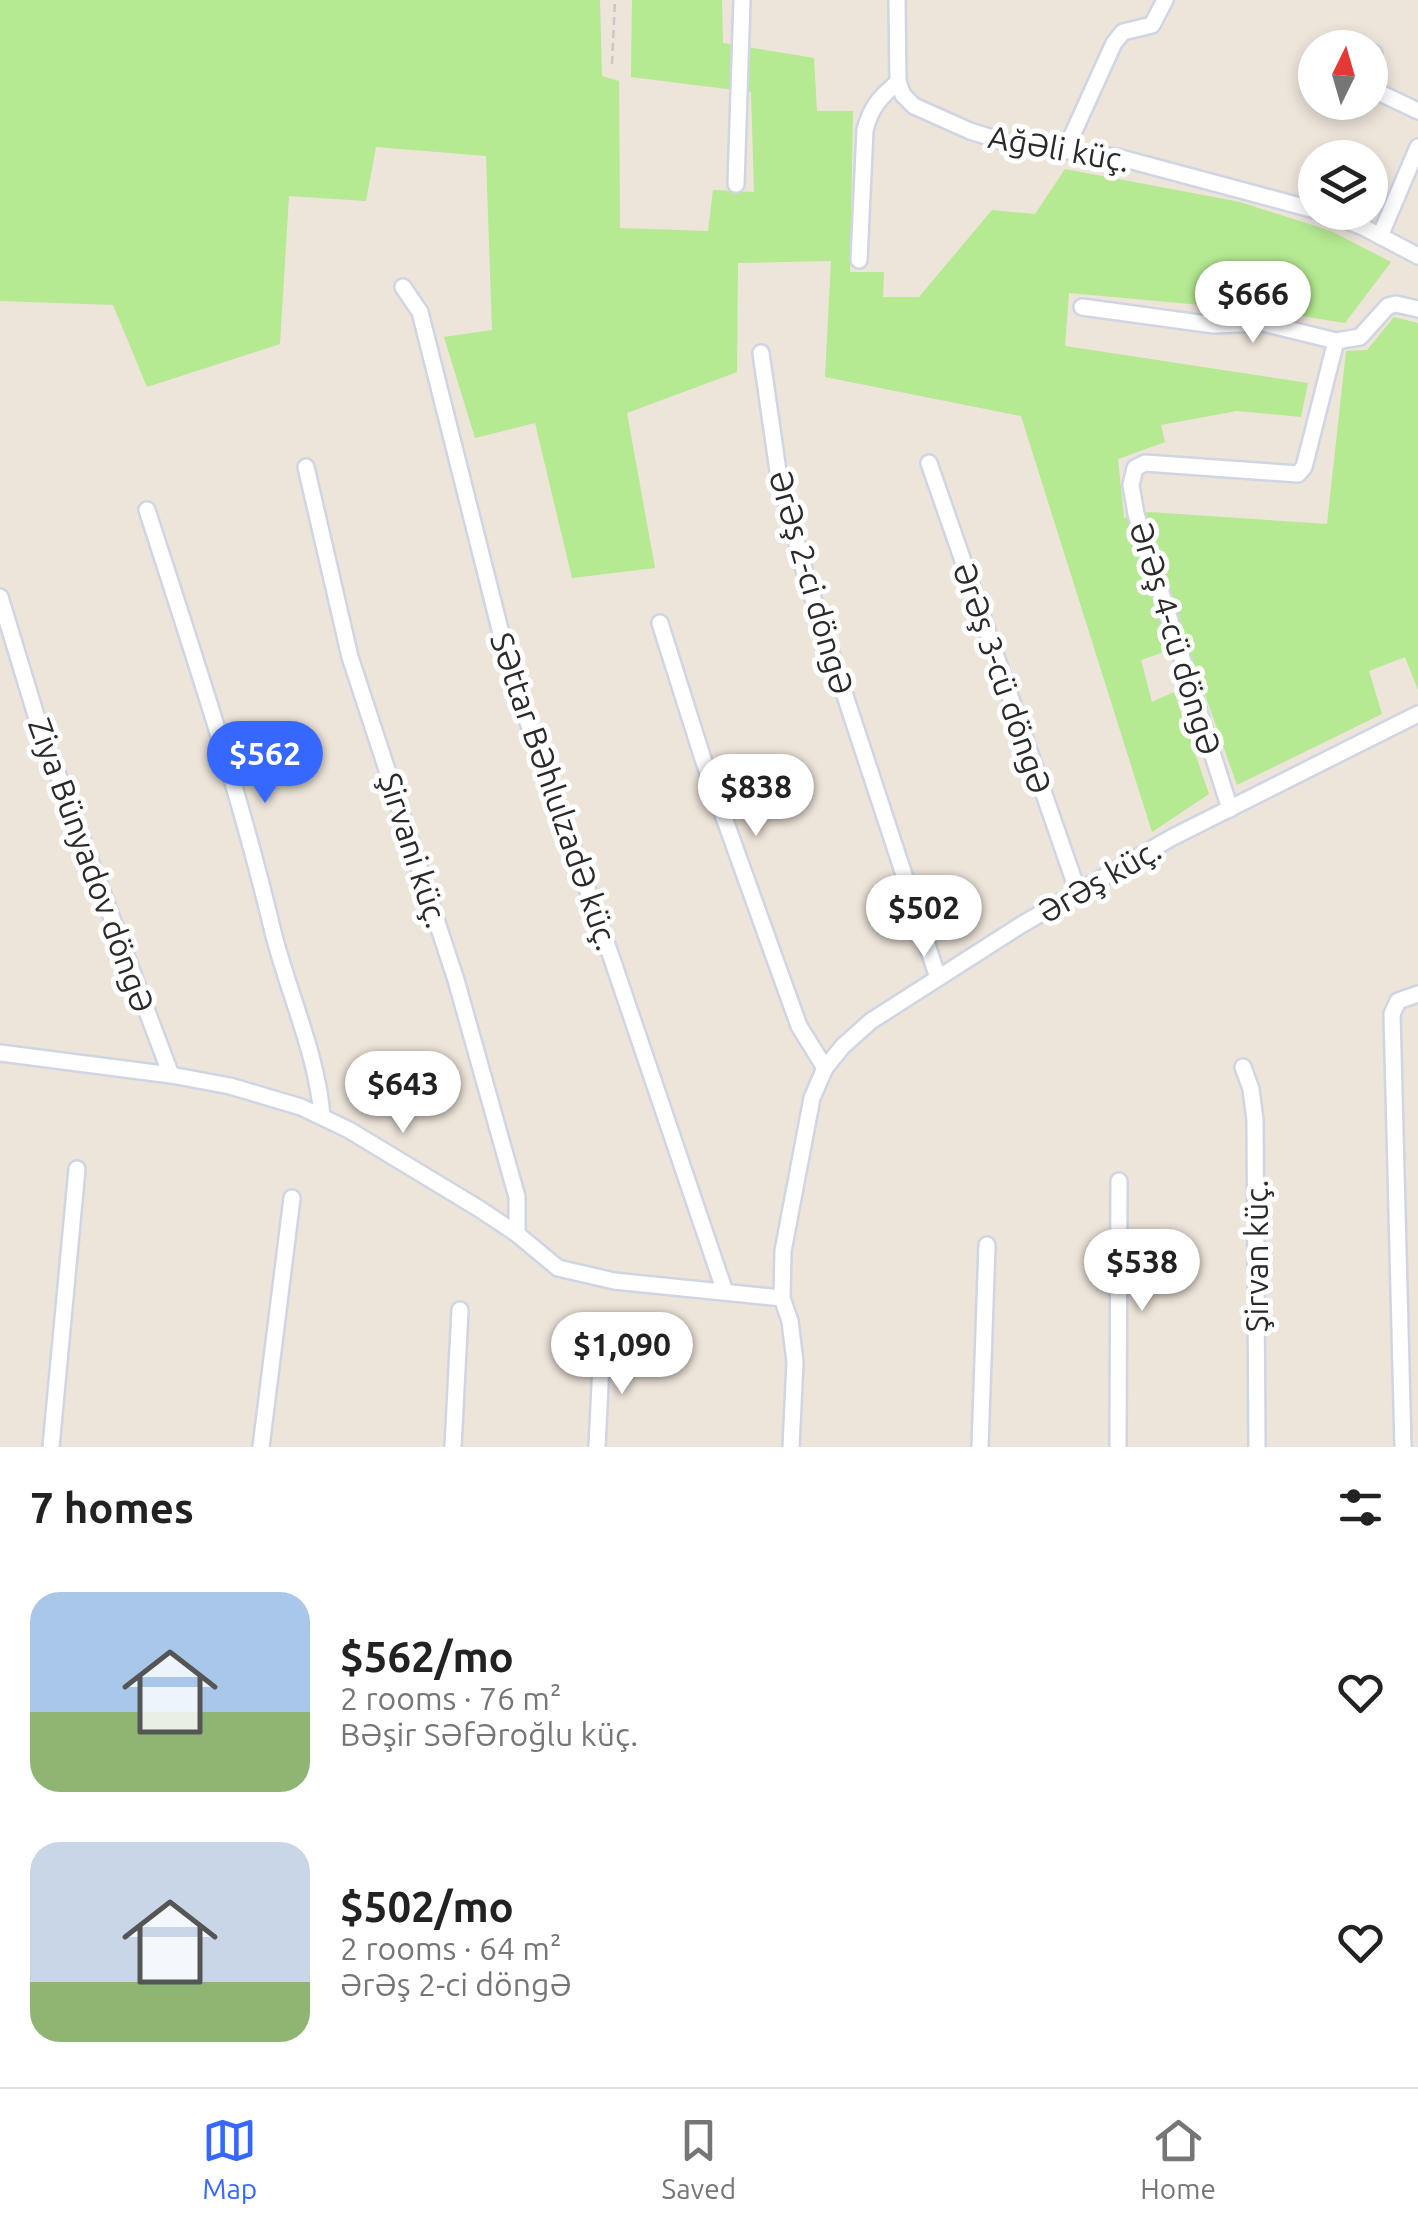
<!DOCTYPE html>
<meta charset="utf-8">
<style>
:root{--surface:#fff;--page:#f2f2f2;--text:#222;--muted:#767676;--line:#e0e0e0;--accent:#3668ff}
body{margin:0;font-family:Ubuntu,sans-serif;background:var(--page);color:var(--text);height:100vh;display:flex;flex-direction:column;font-size:38px;white-space:nowrap}
*{box-sizing:border-box;margin:0}
p{font-size:32px;color:var(--muted)}
.icon{flex:none;width:55px;height:55px;fill:none;stroke:currentColor;stroke-width:2;stroke-linecap:round;stroke-linejoin:round}
.map{position:relative;height:1447px;overflow:hidden}
.panel{display:flex;flex-direction:column;background:var(--surface);flex:1}
.panel>*{flex:none}
.needle{width:65px;rotate:5deg}
.fabs{position:absolute;left:1298px;top:30px;display:grid;gap:20px}
.fabs a{display:grid;place-items:center;width:90px;height:90px;border-radius:50%;background:var(--surface);box-shadow:0 5px 15px #0003;font-size:50px}
.price{position:absolute;translate:-50% -85px;padding:0 22px;border-radius:35px;background:#fff;color:#222;font-size:32px;line-height:65px;filter:drop-shadow(0 2px 5px #0008)}
.price::after{content:'';position:absolute;left:50%;top:60px;width:30px;height:22px;margin-left:-15px;background:inherit;clip-path:polygon(0 0,100% 0,50% 100%)}
.price.active{background:var(--accent);color:#fff}
ul{padding:0;list-style:none}
li{display:flex;align-items:center;gap:30px;height:250px;padding:0 30px}
li span{display:grid;place-items:center;flex:none;width:280px;height:200px;border-radius:30px;color:#555}
li>.icon{margin-inline-start:auto}
span .icon{width:120px;height:120px;fill:#fffc;stroke-width:1}
li b{font-size:42px}
h2{display:flex;justify-content:space-between;align-items:center;height:120px;padding:0 30px;font-size:42px}
.tabs{display:flex;justify-content:space-around;align-items:center;height:140px;border-top:2px solid var(--line);background:var(--surface);font-size:28px;color:var(--muted)}
.tabs a{display:grid;justify-items:center;gap:5px}
.tabs .active{color:var(--accent)}
.map>svg:first-child{display:block}
.green{fill:#b5e992}
.lines{fill:none;stroke-linecap:round;stroke-linejoin:round}
.minor-casing{stroke:#d0d5e4;stroke-width:20}
.path{stroke:#c8c8c8;stroke-width:2.5;stroke-dasharray:8 5;stroke-linecap:butt}
.minor{stroke:#fff;stroke-width:15}
.labels{text-anchor:middle;dominant-baseline:central;stroke-width:10;stroke-linejoin:round;paint-order:stroke}
.street-label{font-size:32px;fill:#2a2a2a;stroke:#fff}
</style>
<div class="map">
<svg width="1418" height="1447" viewBox="0 0 1418 1447">
<rect width="100%" height="100%" fill="#ede4da"/>
<polygon class="green" points="0,0 600,0 602,76 619,81 620,228 708,231 713,190 754,192 751,92 631,77 632,0 722,0 723,43 814,58 817,111 853,111 850,272 884,272 883,297 919,297 992,210 1035,214 1065,169 1240,202 1331,231 1391,262 1345,323 1277,312 1069,293 1065,346 1308,383 1301,417 1237,411 1161,425 1165,442 1118,459 1124,518 1149,512 1327,524 1346,351 1367,350 1394,317 1418,323 1418,690 1405,657 1369,671 1382,714 1237,785 1187,644 1141,660 1152,702 1174,692 1209,794 1152,832 1021,416 825,377 831,261 738,263 737,372 627,413 655,568 572,578 535,423 475,438 444,337 492,330 486,156 376,147 366,201 289,196 280,344 147,387 113,305 0,301"/>
<g class="lines">
<g class="minor-casing">
<g id="minor">
<polyline points="897,0 898,82 903,95 914,106 970,131 1005,142 1121,158 1315,210"/>
<polyline points="1370,66 1374,53"/>
<polyline points="1370,85 1378,92 1418,111"/>
<polyline points="1065,151 1114,43 1123,32 1152,25 1165,0"/>
<polyline points="736,184 742,0"/>
<polyline points="1323,212 1363,227 1418,256"/>
<polyline points="1380,236 1418,147"/>
<path d="M859,260L865,130C871,107 880,97 898,82"/>
<polyline points="403,287 420,312 512,677 612,959 725,1292"/>
<polyline points="1082,307 1214,325 1263,323 1336,341 1360,337 1388,306 1396,304 1418,309"/>
<polyline points="761,353 778,471 805,574 938,978"/>
<polyline points="929,463 1078,892"/>
<polyline points="306,467 350,657 456,980 517,1197 517,1234"/>
<path d="M147,510C192,650 239,789 273,932C288,992 317,1054 322,1116"/>
<polyline points="0,597 38,722 171,1075"/>
<polyline points="660,623 703,759 799,1026 825,1068"/>
<polyline points="1230,809 1136,514 1131,485 1135,468 1145,463 1298,474 1304,467 1336,341"/>
<polyline points="0,1053 171,1075 230,1086 301,1107 349,1130 478,1208 517,1234 558,1268 614,1281 782,1298"/>
<polyline points="1243,1067 1251,1089 1255,1120 1257,1447"/>
<polyline points="51,1447 77,1169"/>
<polyline points="261,1447 292,1198"/>
<polyline points="453,1447 460,1310"/>
<polyline points="597,1447 602,1344"/>
<polyline points="791,1447 795,1362 790,1321 782,1298 783,1251 812,1098 825,1068 843,1046 871,1021 1021,925 1171,838 1418,714"/>
<polyline points="980,1447 987,1245"/>
<polyline points="1118,1447 1119,1181"/>
<polyline points="1403,1447 1392,1014 1398,1001 1418,994"/>
</g>
</g>
<polyline class="path" points="612,64 615,0"/>
<use href="#minor" class="minor"/>
</g>
<g class="labels">
<g class="street-label">
<text transform="translate(1059 148) rotate(10)">Ağəli küç.</text>
<text transform="translate(812 582) rotate(74)">Ərəş 2-ci döngə</text>
<text transform="translate(1176 638) rotate(73)">Ərəş 4-cü döngə</text>
<text transform="translate(1003 678) rotate(71)">Ərəş 3-cü döngə</text>
<text transform="translate(555 791) rotate(71)">Səttar Bəhlulzadə küç.</text>
<text transform="translate(414 850) rotate(72)">Şirvani küç.</text>
<text transform="translate(92 865) rotate(70)">Ziya Bünyadov döngə</text>
<text transform="translate(1099 880) rotate(-30)">Ərəş küç.</text>
<text transform="translate(1256 1256) rotate(-90)">Şirvan küç.</text>
</g>
</g>
</svg>
<div class="fabs">
<a><svg class="needle" viewBox="-14 -14 28 28"><path d="M0-13l5 13h-10z" fill="#e53935"/><path d="M0 13l5-13h-10z" fill="#767676"/></svg></a>
<a><svg class="icon" aria-label="layers" viewBox="0 0 24 24"><path d="M12 4l9 5-9 5-9-5zM3 14l9 5 9-5"/></svg></a>
</div>
<b class="price" style="left:1253px;top:346px">$666</b>
<b class="price active" style="left:265px;top:806px">$562</b>
<b class="price" style="left:756px;top:839px">$838</b>
<b class="price" style="left:924px;top:960px">$502</b>
<b class="price" style="left:403px;top:1136px">$643</b>
<b class="price" style="left:1142px;top:1314px">$538</b>
<b class="price" style="left:622px;top:1397px">$1,090</b>
</div>
<section class="panel">
<h2>7 homes<svg class="icon" aria-label="filters" viewBox="0 0 24 24"><path d="M4 7h16M4 17h16"/><circle cx="9" cy="7" r="2"/><circle cx="15" cy="17" r="2"/></svg></h2>
<ul>
<li><span style="background:linear-gradient(#a9c7e8 60%,#8fb573 0)"><svg class="icon" aria-label="home" viewBox="0 0 24 24"><path d="M3 11l9-7 9 7M6 9v11h12V9"/></svg></span><div><b>$562/mo</b><p>2 rooms · 76 m²</p><p>Bəşir Səfəroğlu küç.</p></div><svg class="icon" aria-label="heart" viewBox="0 0 24 24"><path d="M12 20l-8-8c-3-5 5-10 8-4 3-6 11-1 8 4z"/></svg></li>
<li><span style="background:linear-gradient(#c9d6e8 70%,#8fb573 0)"><svg class="icon" aria-label="home" viewBox="0 0 24 24"><path d="M3 11l9-7 9 7M6 9v11h12V9"/></svg></span><div><b>$502/mo</b><p>2 rooms · 64 m²</p><p>Ərəş 2-ci döngə</p></div><svg class="icon" aria-label="heart" viewBox="0 0 24 24"><path d="M12 20l-8-8c-3-5 5-10 8-4 3-6 11-1 8 4z"/></svg></li>
</ul>
</section>
<nav class="tabs">
<a class="active"><svg class="icon" aria-label="map" viewBox="0 0 24 24"><path d="M3 6l6-2 6 2 6-2v14l-6 2-6-2-6 2zM9 4v14M15 6v14"/></svg>Map</a>
<a><svg class="icon" aria-label="saved" viewBox="0 0 24 24"><path d="M7 4h10v16l-5-4-5 4z"/></svg>Saved</a>
<a><svg class="icon" aria-label="home" viewBox="0 0 24 24"><path d="M3 11l9-7 9 7M6 9v11h12V9"/></svg>Home</a>
</nav>
